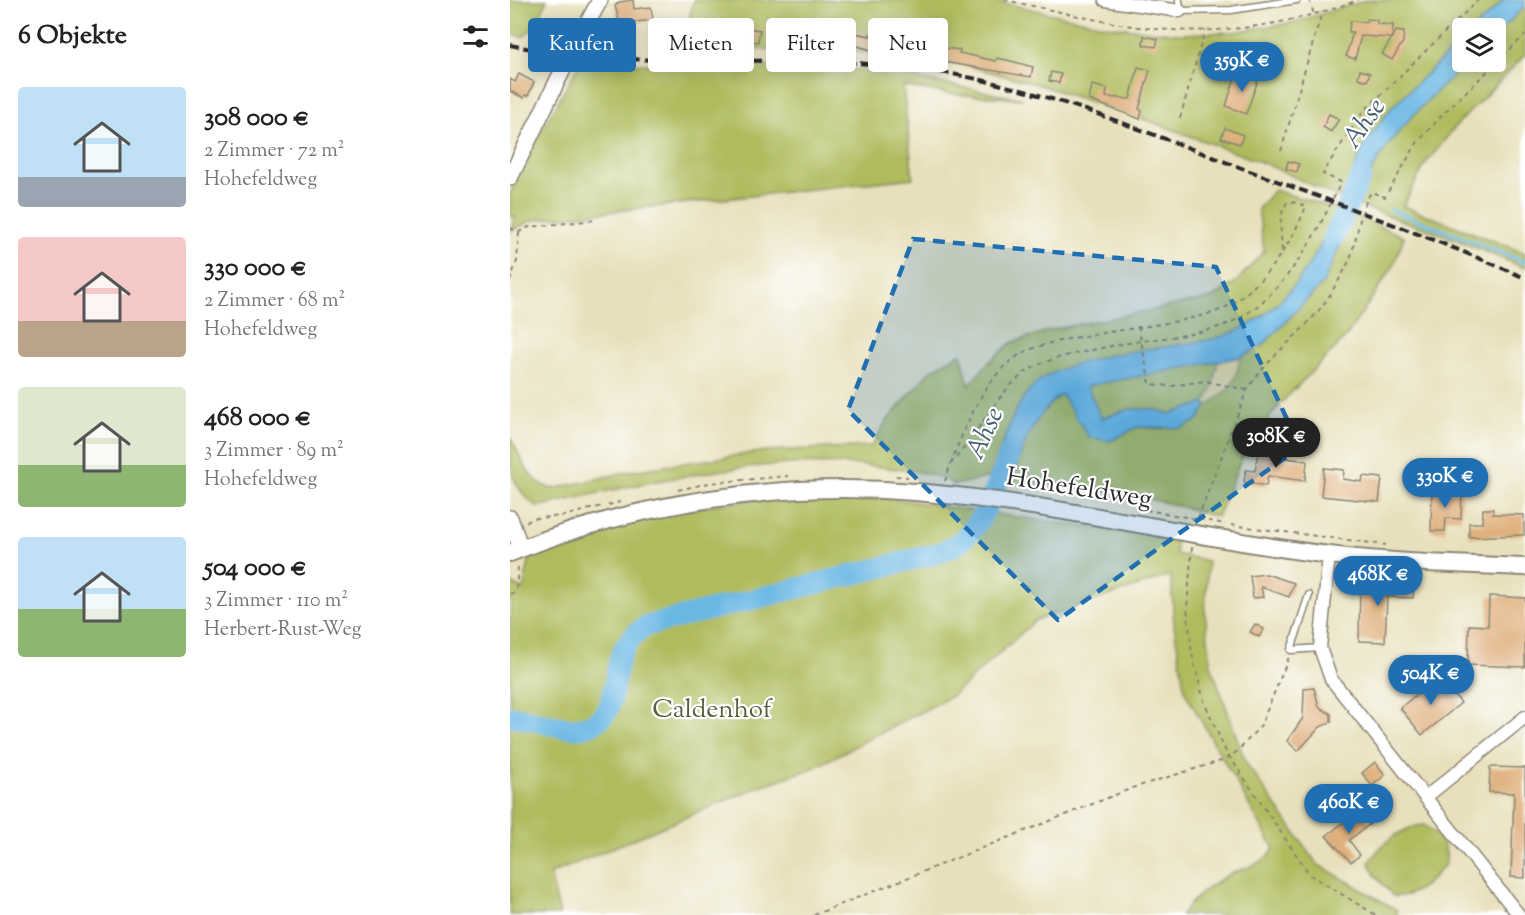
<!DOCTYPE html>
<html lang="de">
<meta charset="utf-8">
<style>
:root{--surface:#fff;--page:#f2f2f2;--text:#222;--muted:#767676;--accent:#1f6fb2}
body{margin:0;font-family:"Sorts Mill Goudy",serif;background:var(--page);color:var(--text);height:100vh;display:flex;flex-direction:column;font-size:22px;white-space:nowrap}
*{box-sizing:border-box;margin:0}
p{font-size:20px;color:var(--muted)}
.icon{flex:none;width:33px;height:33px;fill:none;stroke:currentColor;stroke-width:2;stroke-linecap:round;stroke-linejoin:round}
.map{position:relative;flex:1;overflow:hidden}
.sheet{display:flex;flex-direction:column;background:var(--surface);width:510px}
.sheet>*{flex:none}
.guide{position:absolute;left:18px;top:18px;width:570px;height:54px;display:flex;gap:12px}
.fabs{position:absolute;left:942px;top:18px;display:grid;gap:12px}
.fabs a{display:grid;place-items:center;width:54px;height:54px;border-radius:6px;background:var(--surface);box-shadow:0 3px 15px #0003;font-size:30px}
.price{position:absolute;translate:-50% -51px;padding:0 14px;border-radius:21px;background:var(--accent);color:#fff;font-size:20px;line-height:39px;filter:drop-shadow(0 2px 3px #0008)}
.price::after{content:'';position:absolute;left:50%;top:36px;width:18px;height:14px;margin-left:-9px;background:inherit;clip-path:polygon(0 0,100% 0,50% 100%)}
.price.selected{background:#222;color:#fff}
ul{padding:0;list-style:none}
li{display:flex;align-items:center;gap:18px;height:150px;padding:0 18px}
li span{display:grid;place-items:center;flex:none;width:168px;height:120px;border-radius:6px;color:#555}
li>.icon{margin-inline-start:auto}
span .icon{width:72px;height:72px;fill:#fffc;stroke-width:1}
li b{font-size:26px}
h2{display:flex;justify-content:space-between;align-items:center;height:72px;padding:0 18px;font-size:26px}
.chip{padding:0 21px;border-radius:6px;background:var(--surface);box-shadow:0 3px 15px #0003;font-size:21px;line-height:54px}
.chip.selected{background:var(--accent);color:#fff}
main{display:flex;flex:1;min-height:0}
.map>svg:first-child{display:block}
.green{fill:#afbb5d;stroke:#6d7344;stroke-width:1.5}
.sand{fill:#eeda9e;stroke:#8c8264;stroke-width:1.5}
.water{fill:#6ab8e4;stroke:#4a7288;stroke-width:1.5}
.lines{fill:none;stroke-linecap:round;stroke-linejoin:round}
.stream{stroke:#6ab8e4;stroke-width:4}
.river{stroke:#6ab8e4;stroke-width:21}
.building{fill:#dfaf7c}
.service-casing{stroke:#8a8674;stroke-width:9}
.minor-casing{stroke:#8a8674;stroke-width:15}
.tertiary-casing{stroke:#8a8674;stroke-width:18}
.secondary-casing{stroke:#8a8674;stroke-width:20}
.path{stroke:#8a8674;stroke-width:2;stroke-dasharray:4.5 4.5;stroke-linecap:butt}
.service{stroke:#fff;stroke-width:6}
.minor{stroke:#fff;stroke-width:12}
.tertiary{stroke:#fff;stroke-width:15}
.secondary{stroke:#fff;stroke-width:16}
.rail{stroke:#2b2b2b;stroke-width:4;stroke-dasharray:9 4.5;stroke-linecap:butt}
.marked{fill:#1f6fb2;fill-opacity:0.2;stroke:#1f6fb2;stroke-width:4.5;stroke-dasharray:12 8;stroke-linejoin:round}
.labels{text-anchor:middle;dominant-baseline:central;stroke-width:4.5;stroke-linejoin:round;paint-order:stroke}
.street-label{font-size:26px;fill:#2b2b2b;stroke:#fff}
.park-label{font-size:26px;fill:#595d3c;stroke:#fff}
.water-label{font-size:27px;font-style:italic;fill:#415c6c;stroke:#fff}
</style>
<main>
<section class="sheet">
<h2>6 Objekte<svg class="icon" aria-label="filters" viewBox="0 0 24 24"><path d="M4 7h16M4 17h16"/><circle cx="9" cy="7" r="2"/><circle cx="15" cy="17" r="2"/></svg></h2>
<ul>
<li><span style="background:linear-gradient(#bfe0f5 75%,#9aa5b1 0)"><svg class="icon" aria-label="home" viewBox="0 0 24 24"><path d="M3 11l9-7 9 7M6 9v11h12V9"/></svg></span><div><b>308 000 €</b><p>2 Zimmer · 72 m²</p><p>Hohefeldweg</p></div></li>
<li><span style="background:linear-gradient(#f6c9c9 70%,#b9a48a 0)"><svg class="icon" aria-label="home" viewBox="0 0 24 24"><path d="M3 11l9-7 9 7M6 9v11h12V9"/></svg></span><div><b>330 000 €</b><p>2 Zimmer · 68 m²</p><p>Hohefeldweg</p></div></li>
<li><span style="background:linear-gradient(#dfe7d0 65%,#8fb573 0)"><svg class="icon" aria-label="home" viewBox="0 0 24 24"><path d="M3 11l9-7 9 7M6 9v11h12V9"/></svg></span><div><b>468 000 €</b><p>3 Zimmer · 89 m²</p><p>Hohefeldweg</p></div></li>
<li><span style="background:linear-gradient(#bfe0f5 60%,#8fb573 0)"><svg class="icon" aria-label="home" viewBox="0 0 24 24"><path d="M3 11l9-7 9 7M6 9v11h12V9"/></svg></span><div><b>504 000 €</b><p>3 Zimmer · 110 m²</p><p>Herbert-Rust-Weg</p></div></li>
</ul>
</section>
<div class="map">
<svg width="1015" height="915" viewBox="0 0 1015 915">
<rect width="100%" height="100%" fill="#fff"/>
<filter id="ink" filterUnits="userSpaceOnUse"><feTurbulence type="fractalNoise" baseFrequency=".0167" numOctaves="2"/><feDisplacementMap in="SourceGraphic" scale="12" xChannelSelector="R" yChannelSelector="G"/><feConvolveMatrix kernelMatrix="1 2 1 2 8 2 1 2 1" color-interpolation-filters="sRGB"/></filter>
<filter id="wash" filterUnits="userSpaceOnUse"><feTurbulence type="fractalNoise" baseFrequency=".008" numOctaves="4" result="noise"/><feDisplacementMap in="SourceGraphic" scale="24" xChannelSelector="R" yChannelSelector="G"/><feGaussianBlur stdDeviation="1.35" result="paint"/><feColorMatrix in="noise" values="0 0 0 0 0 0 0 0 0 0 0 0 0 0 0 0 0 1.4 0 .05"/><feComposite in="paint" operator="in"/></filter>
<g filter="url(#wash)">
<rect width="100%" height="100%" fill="#e8e0bc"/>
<g class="green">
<polygon points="0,0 37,0 27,24 13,37 0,34"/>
<polygon points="184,0 480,0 598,26 669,34 722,32 781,23 857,0 994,0 965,28 952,28 952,40 882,107 855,143 832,199 756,164 642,122 527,84 449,64 342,51 171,48"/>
<path d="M1015,6V55L946,126L916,163L893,206L1015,253V268L937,236L847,205C866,145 914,103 958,62H986V35Z"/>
<polygon points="70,63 330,67 383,74 513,99 441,94 393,86 403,178 24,220 0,231 5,216 0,216 0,194 17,156"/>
<path d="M764,190L827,209C805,265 769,321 707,338C668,348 626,348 585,359C563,365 541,370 523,386C503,405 491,450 480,477L445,485C424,472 403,471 379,468C261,452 142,481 27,507C0,486 0,471 0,437L19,473L29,483L42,489L121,471L256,451L362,446L376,422L420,371L451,353L459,385L477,364L501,343L540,330L702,298L727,281L754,251L748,209Z"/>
<path d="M844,215L894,237L883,267L835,338L770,404L753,426L731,460L707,517C640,496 572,484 502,483C510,448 523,417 551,394L563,409L600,441L627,427L653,429L679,408L660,414L643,409H620L591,418L577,386L730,357L752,346L813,283Z"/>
<path d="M285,495L378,498L666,540V554L698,561L695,612L701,665L736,763L807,864L887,910V915H671C681,901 698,887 713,878C730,867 753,867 764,849L675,692L664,626L661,575L526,620L442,696L301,769L253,785L40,874L50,915H0V582L13,590L21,551L76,532L172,509Z"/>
<path d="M914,825C929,835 938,844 936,863C923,879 905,899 883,896L865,875L859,863C869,845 893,826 914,825Z"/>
</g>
<path class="sand" d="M730,357C726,385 719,391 697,406L695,403L702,389L708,361Z"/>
<g class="water">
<polygon points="994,0 1015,0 1015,6 986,35 986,28 965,28"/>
<path d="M952,40V62H958C914,103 866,145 847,205L832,199L855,143L882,107Z"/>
<path d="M827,209L844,215L813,283L752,346L730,357L577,386L591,418L620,409H643L660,414L695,403L697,406L688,420L672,428L627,427L600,441L579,437L551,394C523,417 510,448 502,483L480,477C491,451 503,405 523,386C541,370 563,365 585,359C626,348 668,348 707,338C769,321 805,265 827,209Z"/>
</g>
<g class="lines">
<polyline class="stream" points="881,210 1015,262"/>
<g class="river">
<polyline points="823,239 851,177"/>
<path d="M0,716C32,719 74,745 98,710C110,676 101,647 136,626L429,553C436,549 445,546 450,542C475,521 489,482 500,452"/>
</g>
</g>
<g id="blocks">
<g class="building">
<polygon points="123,0 124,9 141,7 143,20 110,24 105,6 109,2"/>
<polygon points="857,19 867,20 867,24 883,25 882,38 851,36 845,59 836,56 843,32 839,32 840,21 856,22"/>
<polygon points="272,26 316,32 319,34 317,44 275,36 274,41 259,38 261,27 271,29"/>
<polygon points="235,28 250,30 248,42 233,40"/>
<polygon points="335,31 360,36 360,34 373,35 373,38 396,42 395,44 433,51 433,48 450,50 449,53 486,61 487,58 497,60 523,67 521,77 358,49 333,42"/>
<polygon points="886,31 894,32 893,42 882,60 872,54"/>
<polygon points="634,36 648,39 646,47 633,45"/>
<polygon points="628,67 640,70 629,109 632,111 630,119 579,100 582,85 597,89 596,97 620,99"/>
<polygon points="850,70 860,73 857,81 848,78"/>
<polygon points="541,72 551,74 549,83 539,81"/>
<polygon points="9,74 24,82 18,96 15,95 14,98 0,91 0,79 5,82"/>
<polygon points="726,74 748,80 736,114 716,106"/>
<polygon points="819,114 829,119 821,132 813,127"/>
<polygon points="715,128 733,135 730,144 711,138"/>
<polygon points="778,161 789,164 787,172 776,169"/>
<polygon points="748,451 761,453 761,456 797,461 795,481 758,476 756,486 734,482 736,470 745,471"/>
<polygon points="814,468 834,470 833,479 852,482 853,476 872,478 869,502 811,496"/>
<polygon points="922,492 952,493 951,519 936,518 935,531 921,531"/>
<polygon points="973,509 983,509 983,514 1014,515 1014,535 959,537 959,523 972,523"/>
<polygon points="756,574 784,583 779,597 751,587 753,597 743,598 740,576"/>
<polygon points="850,581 904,583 903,598 877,597 875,642 849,641"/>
<polygon points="979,596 1015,598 1015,667 958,665 959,625 978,626"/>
<polygon points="745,624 754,629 749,637 740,632"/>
<polygon points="929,676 951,703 912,735 890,708"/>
<polygon points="804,688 809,707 821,714 821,722 810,727 788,751 777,741 793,718 794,689"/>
<polygon points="865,762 875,775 862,786 852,773"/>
<polygon points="980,767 1015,768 1015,878 1001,877 1004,793 979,792"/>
<polygon points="849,810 860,824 839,840 850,855 841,862 816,836"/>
</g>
</g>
</g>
<g filter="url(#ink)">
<use href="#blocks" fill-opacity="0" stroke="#8a8674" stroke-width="1.5"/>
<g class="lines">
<g class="service-casing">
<g id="service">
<polyline points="669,0 670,11 721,10 787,0"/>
<polyline points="799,595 781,650 810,648"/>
</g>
</g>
<g class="minor-casing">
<g id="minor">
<polyline points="595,0 670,11"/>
<polyline points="819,555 810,648 821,679 1009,915"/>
<polyline points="916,797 1015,717"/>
</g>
</g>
<g class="tertiary-casing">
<g id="tertiary">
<polyline points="0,178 60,55 90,0"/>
<polyline points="0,518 11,549"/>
</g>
</g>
<g class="secondary-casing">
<path id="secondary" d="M0,553C126,502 270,481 405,492C545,503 681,538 819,555C884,563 950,564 1015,567"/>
</g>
<g class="path">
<path d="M494,0C545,10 595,24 646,29C715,35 783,24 848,0"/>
<polyline points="799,0 804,14"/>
<polyline points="670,118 695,30"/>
<polyline points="771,151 812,12"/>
<polyline points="0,228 9,232 19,227 85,220"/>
<polyline points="0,281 7,261 9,232"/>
<polyline points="628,326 640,384 661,386 695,381 737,390"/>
<path d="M440,464C468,436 486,391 519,370C542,356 575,352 601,346C639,338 681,338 717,324C772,302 808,232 831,182L813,174L815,169L853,112L968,0"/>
<polyline points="386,476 398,477"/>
<path d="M435,481C448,442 473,374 511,354C532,343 558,339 581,335C621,328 663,324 702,313C744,300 782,245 796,206L779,201C766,212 772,236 772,251"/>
<polyline points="168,490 199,483 278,476"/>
<polyline points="98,505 110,502"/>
<polyline points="636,510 716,524"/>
<path d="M688,518L737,390C760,353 799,330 821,293C827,283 834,272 839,261C848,238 848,214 861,192L875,197L907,143L933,114L1015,35"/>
<polyline points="16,522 26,518 53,516 92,506"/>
<polyline points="721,525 876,545"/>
<polyline points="682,547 677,607 682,654 694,701 715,750 800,875 866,915"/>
<polyline points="0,594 6,592 8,566"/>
<polyline points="304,915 625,787 714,760 728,751 751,725 779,657"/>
</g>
<use href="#service" class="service"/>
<use href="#minor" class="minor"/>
<use href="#tertiary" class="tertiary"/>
<use href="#secondary" class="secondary"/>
<path class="rail" d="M0,45C136,73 274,51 411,69C522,84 625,128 729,167C825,203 922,237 1015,278"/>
</g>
</g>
<path class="marked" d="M403,239L706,267L790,447L548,620L338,410Z"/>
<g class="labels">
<g class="street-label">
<text transform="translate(569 489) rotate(9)">Hohefeldweg</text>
</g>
<g class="park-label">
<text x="202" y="710">Caldenhof</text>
</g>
<g class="water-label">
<text transform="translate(855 124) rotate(-55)">Ahse</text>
<text transform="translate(476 434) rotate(-65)">Ahse</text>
</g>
</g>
</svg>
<div class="fabs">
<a><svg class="icon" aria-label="layers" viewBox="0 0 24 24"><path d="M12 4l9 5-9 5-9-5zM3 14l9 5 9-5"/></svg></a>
</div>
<b class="price" style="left:732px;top:93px">359K €</b>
<b class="price selected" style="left:766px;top:469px">308K €</b>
<b class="price" style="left:935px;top:509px">330K €</b>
<b class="price" style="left:868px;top:607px">468K €</b>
<b class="price" style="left:921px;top:706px">504K €</b>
<b class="price" style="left:839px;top:835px">460K €</b>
<div class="guide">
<a class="chip selected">Kaufen</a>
<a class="chip">Mieten</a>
<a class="chip">Filter</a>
<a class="chip">Neu</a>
</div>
</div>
</main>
